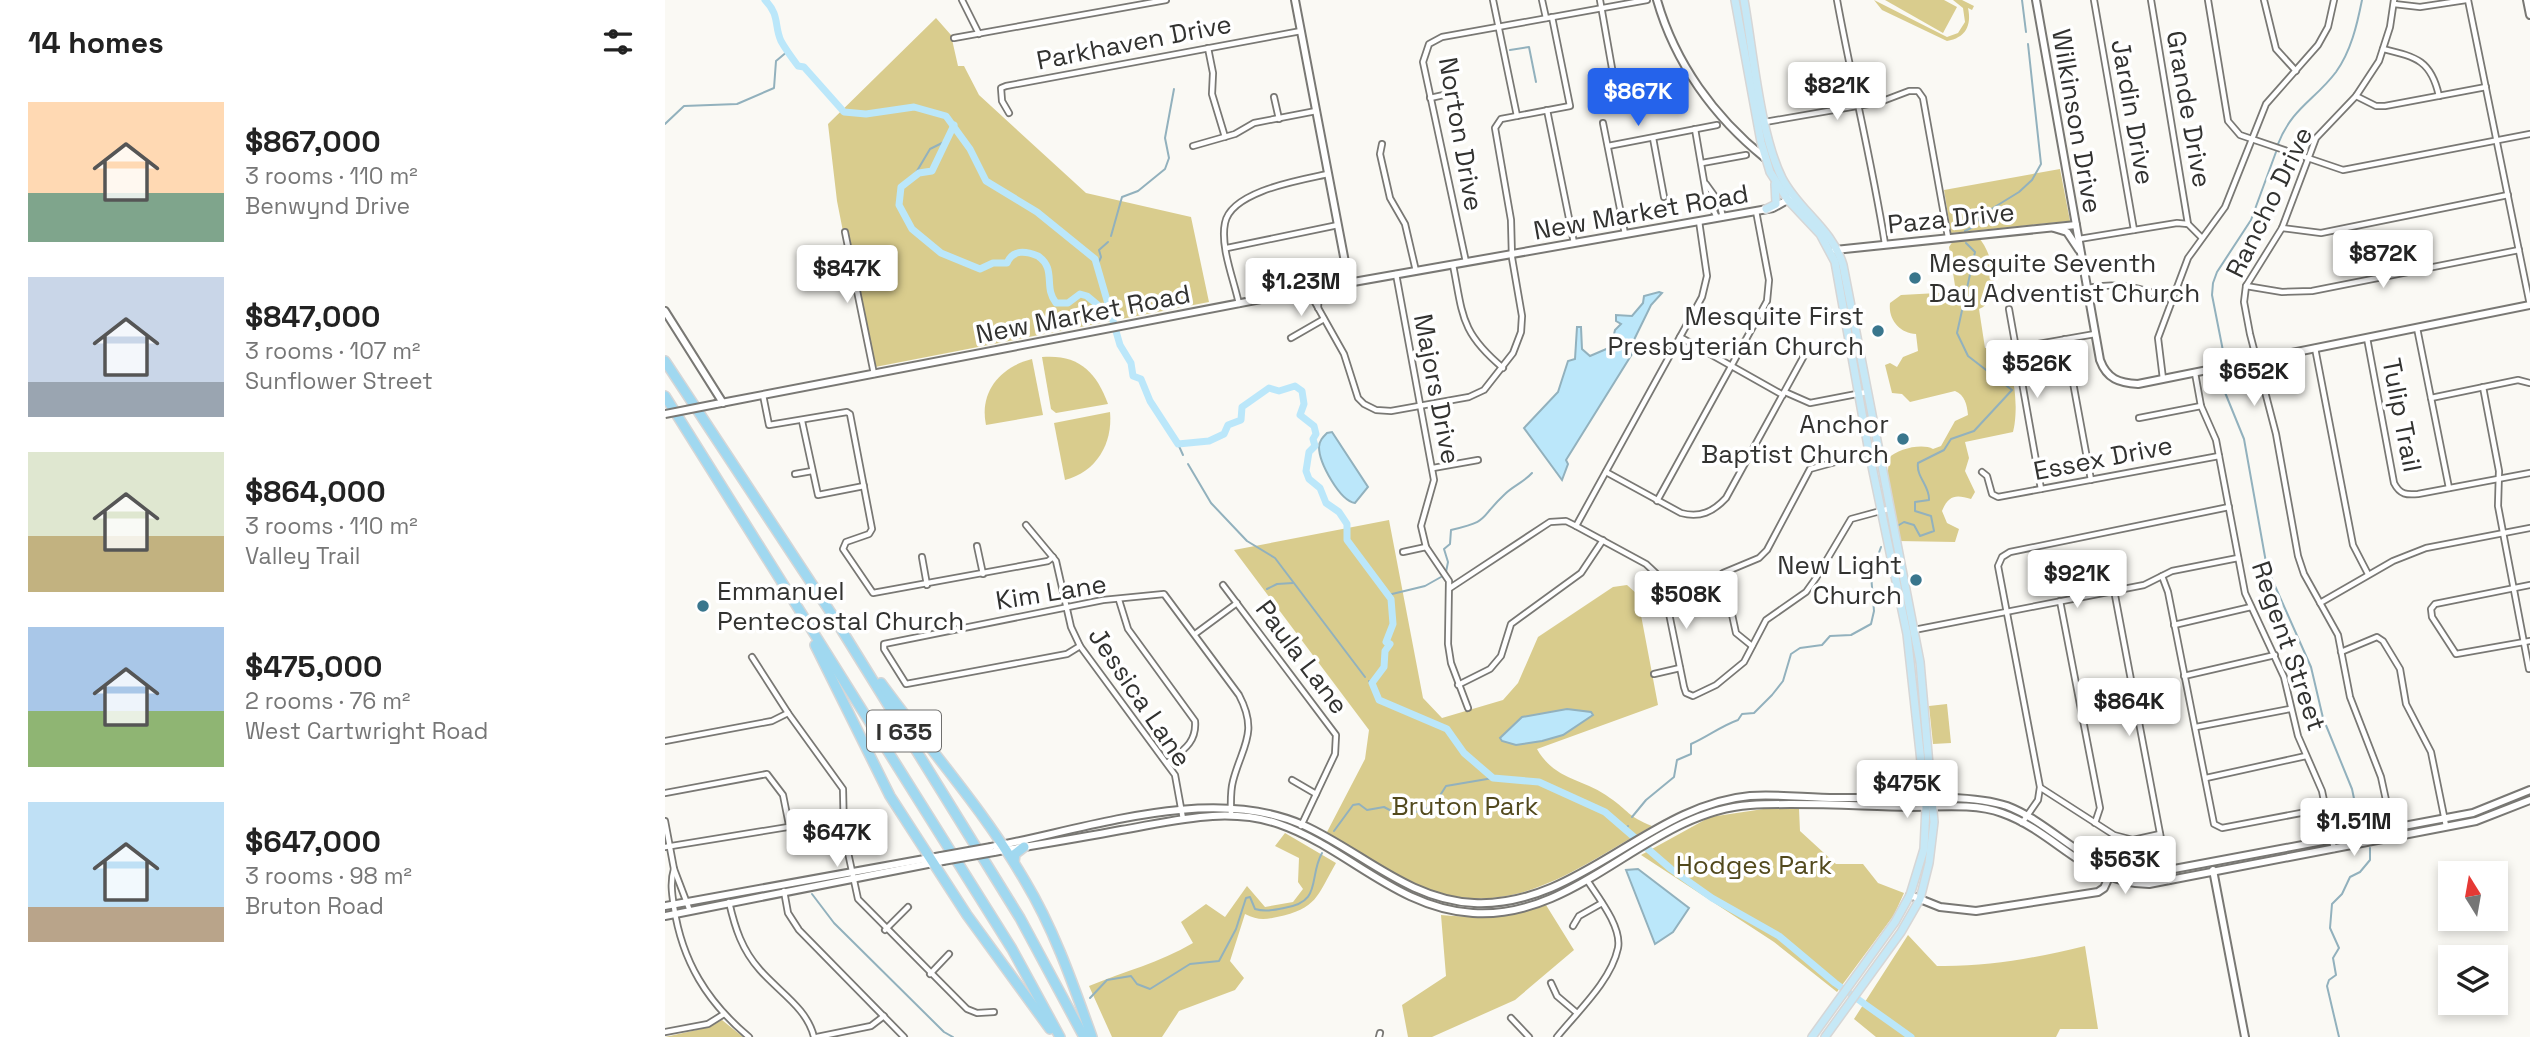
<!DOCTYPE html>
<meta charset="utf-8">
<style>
:root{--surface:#fff;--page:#f6f6f6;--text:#222;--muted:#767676;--accent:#2563eb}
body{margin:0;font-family:"Space Grotesk",sans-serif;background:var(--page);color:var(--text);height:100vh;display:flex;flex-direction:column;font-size:26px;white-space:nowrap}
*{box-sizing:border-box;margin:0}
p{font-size:23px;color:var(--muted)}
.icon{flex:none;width:38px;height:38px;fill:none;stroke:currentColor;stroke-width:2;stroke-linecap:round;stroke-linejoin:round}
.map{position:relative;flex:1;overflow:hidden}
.sheet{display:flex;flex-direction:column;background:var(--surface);width:665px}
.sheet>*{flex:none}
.needle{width:46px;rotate:349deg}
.tools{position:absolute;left:1773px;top:861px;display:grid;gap:14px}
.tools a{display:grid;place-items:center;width:70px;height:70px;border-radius:0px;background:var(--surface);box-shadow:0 4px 10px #0003;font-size:35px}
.price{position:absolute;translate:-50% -60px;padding:0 16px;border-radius:7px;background:#fff;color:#222;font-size:23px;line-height:46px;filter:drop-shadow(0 2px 4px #0008)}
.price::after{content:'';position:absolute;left:50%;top:42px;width:21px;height:16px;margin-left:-10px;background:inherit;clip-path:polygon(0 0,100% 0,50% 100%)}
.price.on{background:var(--accent);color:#fff}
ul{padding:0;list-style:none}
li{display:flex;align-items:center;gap:21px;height:175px;padding:0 28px}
li span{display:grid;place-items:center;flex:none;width:196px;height:140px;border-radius:0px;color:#555}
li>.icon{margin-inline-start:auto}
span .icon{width:84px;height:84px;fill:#fffc;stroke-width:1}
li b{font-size:30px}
h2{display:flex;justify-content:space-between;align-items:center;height:84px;padding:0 28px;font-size:30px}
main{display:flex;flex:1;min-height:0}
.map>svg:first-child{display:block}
.green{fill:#d9cc8d}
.water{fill:#bbe7fa;stroke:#92b1bd;stroke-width:2}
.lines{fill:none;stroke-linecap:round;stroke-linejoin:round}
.stream{stroke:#92b1bd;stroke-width:2}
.river{stroke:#bbe7fa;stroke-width:7}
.street-casing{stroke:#797874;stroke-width:8}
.secondary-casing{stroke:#797874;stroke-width:10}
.primary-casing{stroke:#d6d6d6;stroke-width:10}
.highway-casing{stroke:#d6d6d6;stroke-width:12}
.street{stroke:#fff;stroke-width:4.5}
.secondary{stroke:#fff;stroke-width:6}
.primary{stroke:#c6e8f6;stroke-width:7}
.highway{stroke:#a0d8f0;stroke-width:9}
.secondary-bridge-casing{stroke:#797874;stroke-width:10;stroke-linecap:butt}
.secondary-bridge{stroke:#fff;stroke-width:6}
.poi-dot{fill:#39768d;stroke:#fff;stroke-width:2.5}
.labels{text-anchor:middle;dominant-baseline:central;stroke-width:7;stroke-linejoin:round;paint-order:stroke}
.shield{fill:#fff;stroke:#70706e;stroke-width:2}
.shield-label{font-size:24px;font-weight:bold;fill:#323230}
.street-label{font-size:26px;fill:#323230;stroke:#fff}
.poi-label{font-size:26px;fill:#323230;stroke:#fff;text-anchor:end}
.park-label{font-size:26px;fill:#52491d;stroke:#fff}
</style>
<main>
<section class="sheet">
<h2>14 homes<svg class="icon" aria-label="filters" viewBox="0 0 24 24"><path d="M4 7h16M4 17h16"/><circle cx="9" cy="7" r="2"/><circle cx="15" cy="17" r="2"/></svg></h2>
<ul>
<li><span style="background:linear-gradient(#ffd9b3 65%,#7fa58c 0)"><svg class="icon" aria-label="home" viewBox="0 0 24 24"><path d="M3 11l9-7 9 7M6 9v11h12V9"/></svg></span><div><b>$867,000</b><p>3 rooms · 110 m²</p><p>Benwynd Drive</p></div></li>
<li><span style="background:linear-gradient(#c9d6e8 75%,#9aa5b1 0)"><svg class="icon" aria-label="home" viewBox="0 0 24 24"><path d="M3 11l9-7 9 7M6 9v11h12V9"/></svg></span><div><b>$847,000</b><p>3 rooms · 107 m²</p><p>Sunflower Street</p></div></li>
<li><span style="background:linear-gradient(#dfe7d0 60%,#c2b280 0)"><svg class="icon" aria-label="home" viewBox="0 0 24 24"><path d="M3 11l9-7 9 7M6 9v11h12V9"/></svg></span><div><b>$864,000</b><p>3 rooms · 110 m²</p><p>Valley Trail</p></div></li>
<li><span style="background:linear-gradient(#a9c7e8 60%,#8fb573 0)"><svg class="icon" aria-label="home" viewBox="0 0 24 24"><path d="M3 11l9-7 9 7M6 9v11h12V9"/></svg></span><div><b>$475,000</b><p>2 rooms · 76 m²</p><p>West Cartwright Road</p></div></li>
<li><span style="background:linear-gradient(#bfe0f5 75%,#b9a48a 0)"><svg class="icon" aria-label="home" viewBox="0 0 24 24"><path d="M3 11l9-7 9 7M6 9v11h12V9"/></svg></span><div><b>$647,000</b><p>3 rooms · 98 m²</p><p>Bruton Road</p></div></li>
</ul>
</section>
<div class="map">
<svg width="1865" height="1037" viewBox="0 0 1865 1037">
<rect width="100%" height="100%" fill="#faf9f4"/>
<g class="green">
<path d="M1209,0L1282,37L1293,33L1300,22L1298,8L1288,0H1297L1309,6L1307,10L1303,8C1307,26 1300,38 1282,41L1217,10Z"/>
<polygon points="1220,0 1279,0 1292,7 1278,33"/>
<polygon points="271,18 286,35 293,66 299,66 314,95 421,193 526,217 544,302 205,368 172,201 163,124"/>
<polygon points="1395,169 1405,221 1286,233 1279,190"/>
<path d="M1313,237C1329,253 1338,300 1314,309L1320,348C1352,345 1354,411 1348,432L1300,442L1304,458L1300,471L1310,492L1306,499C1292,495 1284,494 1277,511L1282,523L1294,529L1290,542L1233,541L1222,483L1224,458C1232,449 1257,443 1268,449L1276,446L1290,421L1303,415C1302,405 1300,395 1290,391L1245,402L1237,394L1227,393L1220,365L1225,363L1232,367L1238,357L1253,351L1251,334C1235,333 1223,320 1225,303L1236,295L1291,292L1284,247L1288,241Z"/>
<path d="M377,357C413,354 431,371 443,404L391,413L386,409Z"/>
<path d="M367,359L378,415L321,425C314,392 335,367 367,359Z"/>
<path d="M445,412C448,444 431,472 400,480L389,423Z"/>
<path d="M724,520L758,698L777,718L838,700L853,683L873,637L948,587L962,585L972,594L993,705L872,749C890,781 919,778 945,798C964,811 962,816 987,826C908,870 843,925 749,884C719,871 690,849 662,832L700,759L704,730L569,550Z"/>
<polygon points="1282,704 1286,743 1268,744 1264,706"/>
<polygon points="1105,808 1134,809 1135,831 1171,864 1198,864 1213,883 1239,893 1229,915 1172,992 1109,942 976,855 1045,817"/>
<path d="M620,833L671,863C652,896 652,909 612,917C599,920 592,920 580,914L565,961L579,978L570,990L514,1011L497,1037H447L424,986C460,971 494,963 528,943L516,922L541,904L560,917L582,886L600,907L628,902L638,889L633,882L634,858L610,846Z"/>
<path d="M881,905L909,950L850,1000L767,1037H743L737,1005L781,976L776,915C813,918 846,918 881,905Z"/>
<path d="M1243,935L1272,966C1324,967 1370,958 1420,946L1433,1029H1395L1391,1037H1211L1189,1019Z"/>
<polygon points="57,1020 78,1037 0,1037 45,1027"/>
</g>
<g class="water">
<polygon points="994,292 997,293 986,305 966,346 967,354 901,460 903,464 897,480 859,428 893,392 903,361 910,359 912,327 916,327 917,349 925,356 946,347 950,330 956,324 951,321 951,315 967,316 978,303 979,296"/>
<path d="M667,432L703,487L690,503C675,501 654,463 654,447C654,441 658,437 662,433Z"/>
<polygon points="902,709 926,712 928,715 898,735 877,741 851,745 837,741 835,738 857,717"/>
<polygon points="973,869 1024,908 1008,932 990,944 961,870"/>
</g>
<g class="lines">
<g class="stream">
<polyline points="1357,0 1361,32"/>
<polyline points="845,50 864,47 871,82"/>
<polyline points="0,124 19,106 72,104 109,88 111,61 123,51"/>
<path d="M1613,144C1627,108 1650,100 1671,72C1686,51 1692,25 1697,0"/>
<polyline points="249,176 265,149 279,142"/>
<polyline points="1300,231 1310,226 1315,216 1354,192 1367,180 1376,164 1363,44"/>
<polyline points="446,236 457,197 473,191 500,169 504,158 500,138 509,89"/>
<polyline points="432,266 436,257 434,250 443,242"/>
<polyline points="1560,361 1547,295 1548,283 1552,272 1586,220 1611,152"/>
<polyline points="1561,369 1559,390 1579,439 1602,568 1646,667 1658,718 1687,789 1695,827"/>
<polyline points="513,444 518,455"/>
<polyline points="523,464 546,503 582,541 610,558 700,677"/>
<path d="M1234,525L1239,522L1249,525L1255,536L1269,531L1266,516L1250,511V502L1264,500C1265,486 1251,477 1253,463L1279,450L1286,439L1309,431L1347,390L1303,356L1292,333L1310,252L1301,243"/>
<path d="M781,572L783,562L779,549L785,544L786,530C827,520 812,520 840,494C848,486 859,482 867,473"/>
<polyline points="602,589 612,584 628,583"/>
<polyline points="723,595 760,586 776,577"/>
<polyline points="704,681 707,683"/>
<path d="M967,817L981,800L1009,777L1012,760L1026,754V744C1042,737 1056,726 1073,720L1077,714L1089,713L1107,695L1118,681L1126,654L1135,648L1157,645L1165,636L1186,635L1206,624L1209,611L1206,575L1216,547"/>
<polyline points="960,830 963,826"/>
<polyline points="669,831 688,805 694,804 702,810 719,807 738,817 769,805 781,786 828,778"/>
<polyline points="147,894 169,923 279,1032 288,1037"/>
<path d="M425,998L442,980L466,976L472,984L485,989L525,964L554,961L571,929L581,898L585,897L590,909C600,912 609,910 619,908C658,902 643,878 657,853"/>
<polyline points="1674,1037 1662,986 1664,980 1671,975 1668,958 1674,948 1665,928 1667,904 1677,894 1685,877 1695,872 1705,860 1705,848"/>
</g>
<g class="river">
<path d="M100,0C115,15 109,26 116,41C121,50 127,58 133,66L139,67L179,112L201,114L249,107L281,116L305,149L321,181L372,212L430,259L455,345L466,363L468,376L476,379L485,401L513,444L544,441L559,434L563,425L576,420L577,407L604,388L614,391L630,386L637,391L639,404L635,415L649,426L651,434L648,439L650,446L644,452L641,471L644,479L655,488L661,503L674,512L682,524V540L726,599L728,624L721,642L725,644L720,651L719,667L707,683L714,700L782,729L799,753L828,778L874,782L940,812L1006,869L1047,898L1114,936L1170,983L1246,1037"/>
<path d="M289,125L267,171L254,173L236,187L234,205L247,229L276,253L315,269L328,263H342C348,249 361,251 373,256C392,269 378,287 391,303H403L415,294L422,296L446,316"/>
</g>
<g class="street-casing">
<g id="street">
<polyline points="297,0 314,34"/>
<polyline points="828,0 852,116"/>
<polyline points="877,0 881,18"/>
<polyline points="935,0 948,74"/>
<path d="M1172,0C1187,82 1207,162 1220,244"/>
<polyline points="1429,0 1469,230"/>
<polyline points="1486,0 1523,224"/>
<polyline points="1543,0 1563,121 1575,135 1678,170 1865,134"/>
<polyline points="1599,0 1611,49 1631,71"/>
<polyline points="1803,0 1865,305"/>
<polyline points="1729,4 1755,7 1801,0"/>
<polyline points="289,38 501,0"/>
<polyline points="543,48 548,73 547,94 560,137"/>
<path d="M1718,49C1751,57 1766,60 1774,96"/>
<polyline points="1691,96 1711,106 1720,106 1821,87"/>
<polyline points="609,97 614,119"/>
<polyline points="765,98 788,93"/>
<polyline points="882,110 909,243"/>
<polyline points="344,113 337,101 336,88 341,86 636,31"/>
<polyline points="1100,122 1215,102 1244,91 1253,91 1258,98 1283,237"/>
<polyline points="938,123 960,234"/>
<polyline points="1030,129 1041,193 1052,218"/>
<polyline points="988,138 999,197"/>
<polyline points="717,144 715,154 725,198 740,224 751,271"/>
<polyline points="528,146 570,134 589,123 651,111"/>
<polyline points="943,146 1052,125"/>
<polyline points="1037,163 1081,155"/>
<polyline points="1041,184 1054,202 1058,217"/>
<polyline points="1617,228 1656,233 1843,195"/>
<polyline points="180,232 209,374"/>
<polyline points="1414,239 1512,223 1523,224 1537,238"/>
<polyline points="562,248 673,225"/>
<polyline points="801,262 758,62 764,44 777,37 982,0"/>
<path d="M788,265C798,315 795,332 838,368"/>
<polyline points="731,274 769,480 756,526 761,547 784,581 783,644 786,663 803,708"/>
<polyline points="1581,286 1617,292 1647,291 1854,250"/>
<path d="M1422,288C1455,281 1478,289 1508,300"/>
<polyline points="643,290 679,354 693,398 699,404 711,410 726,411 804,397 819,390 848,353 856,332 857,316 847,258 846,220 830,128 836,119 905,106 887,17"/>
<path d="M574,304C569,280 555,247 560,223C566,191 636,180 663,174"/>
<polyline points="653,308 654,289"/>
<polyline points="1344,309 1376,489"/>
<polyline points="1752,328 1784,488"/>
<polyline points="1015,337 1118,395"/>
<polyline points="626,338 659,319"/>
<path d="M1702,338L1729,483C1735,495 1742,495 1753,494L1865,473"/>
<polyline points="1400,339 1426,480"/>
<polyline points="1350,348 1430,334"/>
<polyline points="1650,348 1688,545 1703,574"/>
<polyline points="1530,373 1536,406 1551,440 1580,593 1619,677 1633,736 1657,791 1669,849"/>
<polyline points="1498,379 1493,338 1523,258 1560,207 1601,104 1653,45 1663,27 1669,0"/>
<polyline points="1818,387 1834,471 1833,506 1864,669"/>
<polyline points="1120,392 1145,403 1202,392"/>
<polyline points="98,395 104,425 182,412 185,414 207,529 204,534 181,542 178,549 208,593 383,561 388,557"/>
<polyline points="1766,398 1853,380 1865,383"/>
<polyline points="1474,418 1536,406"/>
<polyline points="137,421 153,495 199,486"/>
<polyline points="768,468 813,460"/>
<path d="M941,472L1016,513C1035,518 1048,512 1061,498L1140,354"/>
<polyline points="1317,472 1322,476 1327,494 1333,497 1554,456"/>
<polyline points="130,474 147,471"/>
<polyline points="992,501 1102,301 1104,280 1091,211"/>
<polyline points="361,525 391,561 406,627 415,646 510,775 518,819"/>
<polyline points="911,526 1037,297 1042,276 1034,221"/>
<polyline points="312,546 318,574"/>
<polyline points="738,552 761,547"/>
<polyline points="257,557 262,585"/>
<polyline points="1497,576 1503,592 1549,824 1557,828 1662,808"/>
<polyline points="558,585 671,735 670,754 636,826"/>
<polyline points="1865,585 1770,604 1766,609 1767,617 1791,654 1865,641"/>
<polyline points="785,588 885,522 901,521 911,526 981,564 997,579 1019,687 1021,693 1028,696 1051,685 1079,662 1101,620 1141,592 1151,578 1186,519 1223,509"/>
<polyline points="1449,590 1504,881"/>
<path d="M454,600L463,629L530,721C532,743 517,751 502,763"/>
<polyline points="1395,601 1435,808 1430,823"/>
<polyline points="1655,603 1728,561 1761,548 1865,528"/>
<polyline points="1509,625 1586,607"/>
<polyline points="1249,630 1479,585 1507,571 1573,558"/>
<polyline points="530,634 572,603"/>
<path d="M415,646L402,654L241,684L219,649V644L438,600L499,594L574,695C594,733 577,746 568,781C565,792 566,804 566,815"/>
<polyline points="1087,646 1071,633 1058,573 1094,558 1102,550 1145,469 1203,453"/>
<polyline points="1676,652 1712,637 1718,641 1735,669 1741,704 1766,752 1781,826"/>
<polyline points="87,657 123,713 178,789 179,834 193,899 302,1009 312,1013 329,1012"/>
<polyline points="989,674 1015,668"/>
<polyline points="1519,676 1610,655"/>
<polyline points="793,685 825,669 836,656 846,624 916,573 938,540"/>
<polyline points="1531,727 1625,709"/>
<polyline points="0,741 107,721 123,713"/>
<polyline points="1541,778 1641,756"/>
<polyline points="627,780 651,794"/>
<polyline points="1376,788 1449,835 1468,840 1495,834"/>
<polyline points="0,793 102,774 118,795 124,825"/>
<polyline points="0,821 9,869 25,911"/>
<polyline points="1357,823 1373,800 1375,787 1333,566 1337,557 1345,552 1564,507"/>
<polyline points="1729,837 1716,777 1685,697 1673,635 1639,574 1633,556 1611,434 1585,334 1579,302 1581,286 1617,228 1651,138 1691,96 1714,61 1725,27 1729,0"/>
<polyline points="0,847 178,818"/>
<path d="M9,869C5,882 7,894 9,907C17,961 42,1002 84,1037"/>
<polyline points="119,891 123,913 134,930 239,1037"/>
<path d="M64,902C70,928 77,950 95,970C114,992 142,1008 149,1037"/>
<polyline points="908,926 914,916 937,903"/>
<polyline points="220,930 243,907"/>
<polyline points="265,974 284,954"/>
<polyline points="886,983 892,996 912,1013"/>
<polyline points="846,1018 864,1037"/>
<polyline points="0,1032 43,1024 59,1014"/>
<polyline points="152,1037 206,1026 219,1016"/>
<polyline points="714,1037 715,1033"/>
<path d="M892,1037C913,1011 946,981 953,948C957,927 933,897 922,880"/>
</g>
</g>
<g class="secondary-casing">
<g id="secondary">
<polyline points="630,0 684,283"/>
<path d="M992,0C1010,63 1049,117 1100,158"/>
<path d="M1371,0L1435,360C1442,379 1454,383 1473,384L1865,305"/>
<polyline points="1862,0 1865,15"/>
<polyline points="1389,228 1402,232 1414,250"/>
<polyline points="1170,250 1411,225"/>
<polyline points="0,311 58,403"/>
<polyline points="51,404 643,290 1108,208 1126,198"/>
<path d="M326,847C422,829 545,784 638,825C696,851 743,900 809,903C913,908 984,805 1085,796C1113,794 1143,798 1171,798C1216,799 1302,792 1342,806C1391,825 1422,872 1477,875L1808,813L1865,790"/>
<path d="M329,852C371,845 414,838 456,830C509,821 562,806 614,824C683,848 731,908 808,913C914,920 983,812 1085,805C1138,802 1192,806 1245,807C1273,807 1310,803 1337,813C1391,832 1422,884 1484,884L1811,821L1865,800"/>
<polyline points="1548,870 1580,1037"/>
<polyline points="1245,895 1275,907 1311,911 1433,892 1439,888 1444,877"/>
<polyline points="0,906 276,856"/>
<polyline points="0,916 278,861"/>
</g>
</g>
<g class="primary-casing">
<g id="primary">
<polyline points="1070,0 1096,142 1105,172 1123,200 1155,234 1170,262 1204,452 1242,634 1261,807 1259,849 1245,895 1230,922 1147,1037"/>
<path d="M1079,0C1088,51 1095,134 1117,178C1134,211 1167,228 1178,265L1255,662L1269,822L1264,863L1255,899L1236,932L1160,1037"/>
<polyline points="1101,209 1111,204 1110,184"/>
</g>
</g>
<g class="highway-casing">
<g id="highway">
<polyline points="0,361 168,616 355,918 419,1037"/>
<polyline points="0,396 347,949 395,1037"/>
<polyline points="150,645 225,796 302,915 385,1029"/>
<path d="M216,683C264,749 319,810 360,881C389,929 408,984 427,1037"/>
<polyline points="349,862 350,854 359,847"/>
</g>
</g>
<use href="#street" class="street"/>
<use href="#secondary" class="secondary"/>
<use href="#primary" class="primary"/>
<use href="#highway" class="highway"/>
<g class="secondary-bridge-casing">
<g id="secondary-bridge">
<polyline points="0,414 51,404"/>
<polyline points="276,856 326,847"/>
<polyline points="278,861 329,852"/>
</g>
</g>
<use href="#secondary-bridge" class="secondary-bridge"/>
</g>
<g class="poi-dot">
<circle cx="1250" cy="278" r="7"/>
<circle cx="1213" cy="331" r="7"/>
<circle cx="1238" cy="439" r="7"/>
<circle cx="1251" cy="580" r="7"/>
<circle cx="38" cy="606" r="7"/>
</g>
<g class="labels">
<rect class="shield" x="202" y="710.5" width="74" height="41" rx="5"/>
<g class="shield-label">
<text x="239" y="731">I 635</text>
</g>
<g class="street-label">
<text transform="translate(469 42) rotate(-11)">Parkhaven Drive</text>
<text transform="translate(1524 109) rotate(80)">Grande Drive</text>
<text transform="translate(1468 112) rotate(80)">Jardin Drive</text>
<text transform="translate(1412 121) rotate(80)">Wilkinson Drive</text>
<text transform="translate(796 134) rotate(80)">Norton Drive</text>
<text transform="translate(1604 202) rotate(-64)">Rancho Drive</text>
<text transform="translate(976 212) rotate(-10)">New Market Road</text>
<text transform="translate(1286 218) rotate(-6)">Paza Drive</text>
<text transform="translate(418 314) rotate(-11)">New Market Road</text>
<text transform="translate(772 389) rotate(79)">Majors Drive</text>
<text transform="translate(1737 415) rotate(79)">Tulip Trail</text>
<text transform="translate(1438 458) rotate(-11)">Essex Drive</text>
<text transform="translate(386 592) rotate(-9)">Kim Lane</text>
<text transform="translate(1624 646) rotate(71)">Regent Street</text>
<text transform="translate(637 657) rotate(53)">Paula Lane</text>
<text transform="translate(475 697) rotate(56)">Jessica Lane</text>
</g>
<g class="poi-label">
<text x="1264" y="263" text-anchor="start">Mesquite Seventh<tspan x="1264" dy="30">Day Adventist Church</tspan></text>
<text x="1199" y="316">Mesquite First<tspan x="1199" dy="30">Presbyterian Church</tspan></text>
<text x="1224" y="424">Anchor<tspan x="1224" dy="30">Baptist Church</tspan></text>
<text x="1237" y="565">New Light<tspan x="1237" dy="30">Church</tspan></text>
<text x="52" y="591" text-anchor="start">Emmanuel<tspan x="52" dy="30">Pentecostal Church</tspan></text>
</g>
<g class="park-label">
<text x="800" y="806">Bruton Park</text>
<text x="1089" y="865">Hodges Park</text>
</g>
</g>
</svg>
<div class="tools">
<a><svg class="needle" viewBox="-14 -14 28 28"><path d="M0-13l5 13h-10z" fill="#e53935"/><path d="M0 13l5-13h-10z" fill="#767676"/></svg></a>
<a><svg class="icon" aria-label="layers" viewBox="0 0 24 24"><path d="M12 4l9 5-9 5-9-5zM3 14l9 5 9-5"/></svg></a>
</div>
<b class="price" style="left:1172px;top:122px">$821K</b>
<b class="price on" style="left:973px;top:128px">$867K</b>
<b class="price" style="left:1718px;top:290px">$872K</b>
<b class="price" style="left:182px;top:305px">$847K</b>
<b class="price" style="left:636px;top:318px">$1.23M</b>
<b class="price" style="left:1372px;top:400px">$526K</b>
<b class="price" style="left:1589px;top:408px">$652K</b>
<b class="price" style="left:1412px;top:610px">$921K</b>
<b class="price" style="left:1021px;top:631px">$508K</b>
<b class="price" style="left:1464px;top:738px">$864K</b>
<b class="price" style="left:1242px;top:820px">$475K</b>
<b class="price" style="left:1689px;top:858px">$1.51M</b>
<b class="price" style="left:172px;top:869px">$647K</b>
<b class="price" style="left:1460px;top:896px">$563K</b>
</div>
</main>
